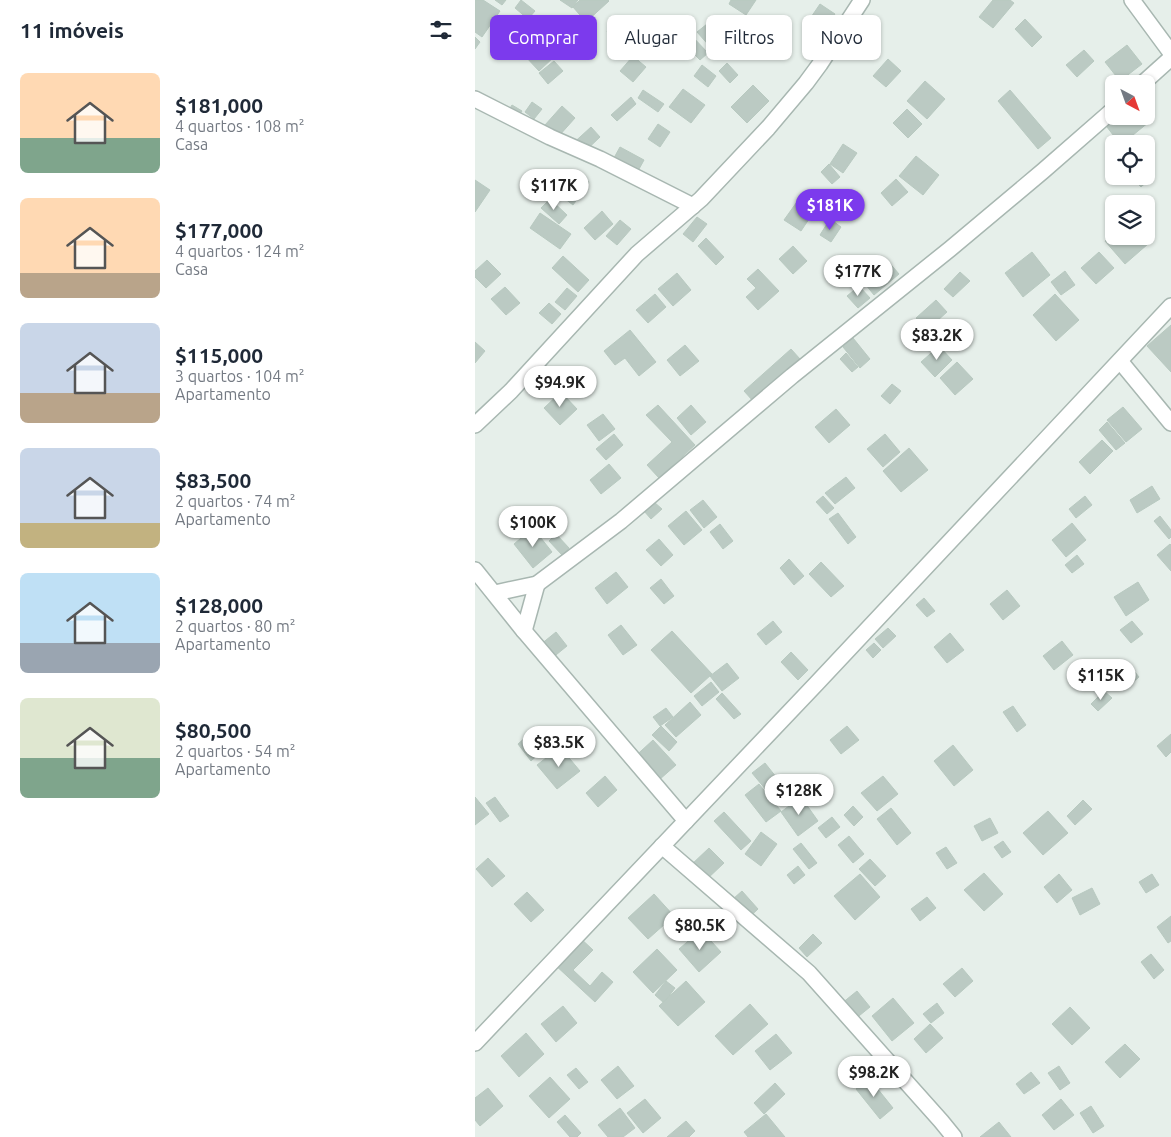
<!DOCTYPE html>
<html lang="pt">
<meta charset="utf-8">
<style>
:root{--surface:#fff;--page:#f2f2f3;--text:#1f2937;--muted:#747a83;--accent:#7c3aed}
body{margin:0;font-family:Ubuntu,sans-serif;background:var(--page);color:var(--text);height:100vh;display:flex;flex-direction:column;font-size:19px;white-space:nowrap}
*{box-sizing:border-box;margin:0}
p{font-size:16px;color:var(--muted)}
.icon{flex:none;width:28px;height:28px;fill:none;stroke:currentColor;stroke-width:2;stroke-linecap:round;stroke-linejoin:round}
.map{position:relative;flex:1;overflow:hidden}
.details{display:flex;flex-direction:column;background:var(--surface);width:475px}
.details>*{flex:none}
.guide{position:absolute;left:15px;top:15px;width:475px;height:45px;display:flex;gap:10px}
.needle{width:32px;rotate:139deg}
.tools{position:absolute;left:630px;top:75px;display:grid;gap:10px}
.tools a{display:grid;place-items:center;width:50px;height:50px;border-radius:8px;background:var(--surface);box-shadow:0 1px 4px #0004;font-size:25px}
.price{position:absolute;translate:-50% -42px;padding:0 11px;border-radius:18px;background:#fff;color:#222;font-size:16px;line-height:32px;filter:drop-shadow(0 1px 2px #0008)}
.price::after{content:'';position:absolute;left:50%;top:30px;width:15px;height:11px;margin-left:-8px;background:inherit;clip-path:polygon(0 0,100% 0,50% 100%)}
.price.active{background:var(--accent);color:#fff}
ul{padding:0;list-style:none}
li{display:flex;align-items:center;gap:15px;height:125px;padding:0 20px}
li span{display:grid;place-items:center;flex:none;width:140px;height:100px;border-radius:8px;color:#555}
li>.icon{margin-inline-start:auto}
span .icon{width:60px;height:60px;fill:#fffc;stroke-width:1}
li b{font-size:21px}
h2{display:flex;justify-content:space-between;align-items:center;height:60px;padding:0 20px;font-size:21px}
.tag{padding:0 18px;border-radius:8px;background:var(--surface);box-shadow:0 1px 4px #0004;font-size:18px;line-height:45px}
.tag.active{background:var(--accent);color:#fff}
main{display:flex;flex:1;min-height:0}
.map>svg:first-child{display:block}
.building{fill:#bbcac3;stroke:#b8c9c0}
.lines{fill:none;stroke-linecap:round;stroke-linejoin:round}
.minor-casing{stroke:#a8b7b1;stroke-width:18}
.minor{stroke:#fff;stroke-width:15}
</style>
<main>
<section class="details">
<h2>11 imóveis<svg class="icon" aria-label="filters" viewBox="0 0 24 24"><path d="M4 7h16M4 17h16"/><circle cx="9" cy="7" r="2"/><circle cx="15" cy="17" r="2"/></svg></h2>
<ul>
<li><span style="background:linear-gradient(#ffd9b3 65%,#7fa58c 0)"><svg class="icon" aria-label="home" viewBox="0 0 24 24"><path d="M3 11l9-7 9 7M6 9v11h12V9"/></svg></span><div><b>$181,000</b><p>4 quartos · 108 m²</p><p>Casa</p></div></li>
<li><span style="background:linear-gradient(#ffd9b3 75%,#b9a48a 0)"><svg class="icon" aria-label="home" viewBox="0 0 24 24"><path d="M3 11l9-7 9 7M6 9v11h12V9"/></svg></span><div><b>$177,000</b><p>4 quartos · 124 m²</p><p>Casa</p></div></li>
<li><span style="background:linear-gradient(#c9d6e8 70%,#b9a48a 0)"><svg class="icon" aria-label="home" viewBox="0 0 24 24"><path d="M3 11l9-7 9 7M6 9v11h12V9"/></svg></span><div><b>$115,000</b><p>3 quartos · 104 m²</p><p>Apartamento</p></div></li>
<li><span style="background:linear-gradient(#c9d6e8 75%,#c2b280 0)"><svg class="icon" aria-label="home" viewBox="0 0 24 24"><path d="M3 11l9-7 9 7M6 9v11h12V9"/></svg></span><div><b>$83,500</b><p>2 quartos · 74 m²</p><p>Apartamento</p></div></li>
<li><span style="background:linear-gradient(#bfe0f5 70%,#9aa5b1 0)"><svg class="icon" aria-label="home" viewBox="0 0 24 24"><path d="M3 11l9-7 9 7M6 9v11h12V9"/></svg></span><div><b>$128,000</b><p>2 quartos · 80 m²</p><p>Apartamento</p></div></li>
<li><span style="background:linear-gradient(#dfe7d0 60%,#7fa58c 0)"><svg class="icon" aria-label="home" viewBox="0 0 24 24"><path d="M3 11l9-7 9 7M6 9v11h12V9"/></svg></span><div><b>$80,500</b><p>2 quartos · 54 m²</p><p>Apartamento</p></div></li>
</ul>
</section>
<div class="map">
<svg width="696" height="1137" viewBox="0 0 696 1137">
<rect width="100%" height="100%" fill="#e6efea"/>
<g class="building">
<polygon points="0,0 8,0 25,11 7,37 0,32"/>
<polygon points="20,0 31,0 27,5"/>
<polygon points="46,0 60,11 53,19 40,8"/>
<polygon points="85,0 103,0 97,8"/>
<polygon points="105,0 133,0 134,1 111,22 98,7"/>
<polygon points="256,0 281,0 271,15 254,4"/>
<polygon points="518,0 535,0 539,3 518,28 504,17"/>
<polygon points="345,4 360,14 342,39 328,29"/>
<polygon points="142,16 154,24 144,39 132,32"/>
<polygon points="242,16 257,34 238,50 222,32"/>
<polygon points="550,19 567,37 557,47 540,29"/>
<polygon points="91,26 103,36 92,50 80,40"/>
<polygon points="190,30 197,37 182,52 175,45"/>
<polygon points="214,33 233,53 225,60 206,41"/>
<polygon points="0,37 5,42 0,49"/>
<polygon points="67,40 81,55 64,71 50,56"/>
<polygon points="652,45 667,64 645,81 630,62"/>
<polygon points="609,50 619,61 602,77 591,65"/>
<polygon points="158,56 171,67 158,82 145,71"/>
<polygon points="413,59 426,71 411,87 398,76"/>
<polygon points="79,61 88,71 73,84 64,73"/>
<polygon points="252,63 263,75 255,83 244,71"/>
<polygon points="227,65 241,76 233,87 219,76"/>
<polygon points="450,81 470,99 452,119 432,101"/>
<polygon points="278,85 294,101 272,123 256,107"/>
<polygon points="208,89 230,105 216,123 194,107"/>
<polygon points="168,90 189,104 183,112 163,98"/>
<polygon points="535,90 576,138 563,149 523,101"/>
<polygon points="156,97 161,104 142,121 136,115"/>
<polygon points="57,102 67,109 59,119 50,112"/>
<polygon points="37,105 47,111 37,125 28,119"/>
<polygon points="87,106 100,118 83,137 70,125"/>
<polygon points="432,109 447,124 433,138 418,123"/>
<polygon points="645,116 669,116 674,122 647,144 645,144 632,127"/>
<polygon points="183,124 195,132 185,147 173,139"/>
<polygon points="116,127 125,137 104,157 94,147"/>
<polygon points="368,144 382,153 368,173 355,164"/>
<polygon points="145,147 169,160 158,180 134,167"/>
<polygon points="441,156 464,175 448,195 424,176"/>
<polygon points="354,164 365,177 357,184 346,172"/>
<polygon points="671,171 677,177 666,187 658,179 661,176 671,176"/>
<polygon points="105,175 114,182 98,205 89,198"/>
<polygon points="421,179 433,192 417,206 406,193"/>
<polygon points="0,180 15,190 0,212"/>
<polygon points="75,199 92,215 84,224 66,208"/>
<polygon points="324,199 340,210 326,231 309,220"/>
<polygon points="127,211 138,224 120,240 109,228"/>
<polygon points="65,213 96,234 85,249 55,228"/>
<polygon points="222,217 232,224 218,242 208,234"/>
<polygon points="355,219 366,227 356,242 345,235"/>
<polygon points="145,220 156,229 142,245 131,236"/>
<polygon points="639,232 639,236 666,236 673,244 650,264 630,241"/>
<polygon points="231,238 249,257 241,265 223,246"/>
<polygon points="318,246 332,261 318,274 304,259"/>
<polygon points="557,252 575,275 548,297 530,273"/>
<polygon points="624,252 639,268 621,284 606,268"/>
<polygon points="88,256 114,280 103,292 77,268"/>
<polygon points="12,260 26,274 11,288 0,277 0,271"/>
<polygon points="412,260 424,274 399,295 387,280"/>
<polygon points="283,269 304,291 283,310 271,297 281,288 272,279"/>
<polygon points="590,271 600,285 586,295 576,282"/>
<polygon points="485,272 495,281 478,297 469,289"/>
<polygon points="202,273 216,290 198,306 183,289"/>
<polygon points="384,286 395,298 383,308 372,296"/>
<polygon points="30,287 45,303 31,315 16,299"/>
<polygon points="92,288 102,296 90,310 80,302"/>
<polygon points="180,294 191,307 173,323 161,310"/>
<polygon points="580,294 604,320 581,341 558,315"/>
<polygon points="461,300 472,312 452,330 441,318"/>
<polygon points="74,303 86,314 77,324 64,313"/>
<polygon points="696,325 696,372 672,346"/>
<polygon points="155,330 181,362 164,376 150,358 140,365 129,351"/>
<polygon points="378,338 395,359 385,368 368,347"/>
<polygon points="0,342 10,351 0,363"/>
<polygon points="210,345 224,361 205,376 192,360"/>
<polygon points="464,346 477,360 460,377 446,362"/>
<polygon points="316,349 325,359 278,401 269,391"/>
<polygon points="371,353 383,367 377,372 365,359"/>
<polygon points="482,362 498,379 480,395 465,378"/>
<polygon points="417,384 426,391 415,404 406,396"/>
<polygon points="86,392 102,409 85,425 69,408"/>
<polygon points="183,405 220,445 184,478 172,465 197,442 171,415"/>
<polygon points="216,405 231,422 216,435 202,418"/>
<polygon points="648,407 667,429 651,442 632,420"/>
<polygon points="361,409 375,425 354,443 340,427"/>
<polygon points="128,414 140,429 124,441 112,425"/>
<polygon points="632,422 650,443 641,450 624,430"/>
<polygon points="139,434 148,445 131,460 121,449"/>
<polygon points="410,434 425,452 408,467 392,449"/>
<polygon points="627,440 638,451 615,474 604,462"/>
<polygon points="434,448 453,470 426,492 408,471"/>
<polygon points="134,464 146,478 126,494 115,480"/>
<polygon points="371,477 380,488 360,504 350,493"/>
<polygon points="677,486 685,499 662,513 655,500"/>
<polygon points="348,496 359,508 352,514 341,502"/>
<polygon points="610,496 617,505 601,518 594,509"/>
<polygon points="228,500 242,517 229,528 215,510"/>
<polygon points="179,502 187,509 176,519 169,511"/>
<polygon points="211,511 227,530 209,545 193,526"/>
<polygon points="363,513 381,537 373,544 354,519"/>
<polygon points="685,516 696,530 696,537 694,539 679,521"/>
<polygon points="597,523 611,540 591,557 577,540"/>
<polygon points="245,524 258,541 248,549 235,532"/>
<polygon points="58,528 77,552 58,568 39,544"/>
<polygon points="81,534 94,548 87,555 74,541"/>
<polygon points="184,539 198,555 186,566 171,550"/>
<polygon points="695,544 696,545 696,571 682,555"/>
<polygon points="602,555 609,564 597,573 590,565"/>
<polygon points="314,559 329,576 319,585 305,568"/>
<polygon points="346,562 369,586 356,597 334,574"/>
<polygon points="141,572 153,587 132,604 120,588"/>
<polygon points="186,579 199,596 189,604 175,588"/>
<polygon points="663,582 674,600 651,616 639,597"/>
<polygon points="532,590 545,606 528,620 515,604"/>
<polygon points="449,598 460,611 452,617 441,605"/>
<polygon points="298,621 307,632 291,645 282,634"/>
<polygon points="657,621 668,634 656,643 645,630"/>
<polygon points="146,625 162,645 148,655 133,635"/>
<polygon points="413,628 421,636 408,648 400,639"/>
<polygon points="197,631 237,674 216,693 176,650"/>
<polygon points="81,632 92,646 71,663 60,649"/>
<polygon points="475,633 489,650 472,663 459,647"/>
<polygon points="587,641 598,655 579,670 568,656"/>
<polygon points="399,643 406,650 398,658 391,650"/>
<polygon points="316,652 333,670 323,680 306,662"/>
<polygon points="252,663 264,678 247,691 235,676"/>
<polygon points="655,666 664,677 648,691 638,680"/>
<polygon points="236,682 244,692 227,706 219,696"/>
<polygon points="629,691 637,698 623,711 616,704"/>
<polygon points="247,693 266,714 259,719 241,699"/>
<polygon points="215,702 226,715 201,737 190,725"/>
<polygon points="538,706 551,725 542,732 528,712"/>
<polygon points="191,708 198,717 185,726 178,717"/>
<polygon points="186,726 202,742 194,751 177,735"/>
<polygon points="372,726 384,740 366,754 355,740"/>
<polygon points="696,734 696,752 691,757 682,746"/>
<polygon points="52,736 66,752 56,761 43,744"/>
<polygon points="178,740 201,765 176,787 154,762"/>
<polygon points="478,745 498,770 479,786 459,761"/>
<polygon points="85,747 105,771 82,789 62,765"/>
<polygon points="290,763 313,792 301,802 277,773"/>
<polygon points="334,775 340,782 328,794 322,787"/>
<polygon points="130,776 142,790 123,807 111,793"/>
<polygon points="408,776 423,794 402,811 386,793"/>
<polygon points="284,784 306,811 291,822 270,795"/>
<polygon points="0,797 14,814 0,825"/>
<polygon points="20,797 34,816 25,822 11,803"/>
<polygon points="326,797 343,821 323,836 306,812"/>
<polygon points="608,800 617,809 600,825 592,816"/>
<polygon points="378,806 388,817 379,826 369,815"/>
<polygon points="416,808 436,833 422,845 402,819"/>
<polygon points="573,811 593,833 568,855 548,833"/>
<polygon points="249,812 276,841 266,850 239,821"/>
<polygon points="357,817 365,827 351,838 343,828"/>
<polygon points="515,818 523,833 507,841 499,826"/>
<polygon points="286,832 302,844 286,866 270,854"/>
<polygon points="374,836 389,854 378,863 363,845"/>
<polygon points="528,841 536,852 527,858 519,847"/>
<polygon points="326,843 342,863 334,869 318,849"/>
<polygon points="471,847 482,863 472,869 461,853"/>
<polygon points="234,848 249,863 231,880 216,865"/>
<polygon points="13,858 30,876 17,887 1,869"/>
<polygon points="395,859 411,876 400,886 384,869"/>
<polygon points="323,866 330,875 319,884 312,875"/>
<polygon points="509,873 528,894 509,911 489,890"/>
<polygon points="385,874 405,897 380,920 359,896"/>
<polygon points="584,874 597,890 582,903 569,887"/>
<polygon points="677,874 684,885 671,893 664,882"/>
<polygon points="617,888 625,904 605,915 597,898"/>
<polygon points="267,891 283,909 266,925 249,907"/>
<polygon points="52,892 69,910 56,922 39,904"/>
<polygon points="179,894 199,916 173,939 153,918"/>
<polygon points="452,897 461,908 445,921 436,909"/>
<polygon points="696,916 696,941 693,943 682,927"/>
<polygon points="226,930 246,952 224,972 204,949"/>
<polygon points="338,934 347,943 332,957 324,948"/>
<polygon points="103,936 118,950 98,970 115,986 127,972 138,982 120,1002 78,963"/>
<polygon points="182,949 202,970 178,993 158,972"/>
<polygon points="676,954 689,970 679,979 666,962"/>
<polygon points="487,968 498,981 480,997 468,984"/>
<polygon points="191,981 200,988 189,1003 180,995"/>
<polygon points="211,981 230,1002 203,1026 184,1006"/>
<polygon points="382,991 395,1007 374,1024 361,1008"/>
<polygon points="418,998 439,1023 417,1041 397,1016"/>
<polygon points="462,1003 469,1013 456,1023 448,1014"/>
<polygon points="275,1004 293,1024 258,1055 240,1036"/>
<polygon points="88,1006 102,1023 81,1042 66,1024"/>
<polygon points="595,1007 615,1028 597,1045 577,1024"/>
<polygon points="455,1024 468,1038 451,1053 439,1039"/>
<polygon points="51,1033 69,1054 44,1077 26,1056"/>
<polygon points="301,1034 317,1053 295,1070 280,1051"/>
<polygon points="650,1044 665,1059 645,1078 630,1062"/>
<polygon points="143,1066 159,1086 142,1099 126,1080"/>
<polygon points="584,1066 595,1083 585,1090 573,1073"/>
<polygon points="101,1068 113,1082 104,1089 92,1075"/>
<polygon points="556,1072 565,1083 549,1094 541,1084"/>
<polygon points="75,1077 95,1099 74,1118 54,1096"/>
<polygon points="394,1078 418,1108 405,1119 381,1089"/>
<polygon points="300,1083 310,1094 289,1114 279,1103"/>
<polygon points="13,1088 28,1106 5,1126 0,1120 0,1098"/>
<polygon points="170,1099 186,1118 168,1133 152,1113"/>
<polygon points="586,1099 599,1115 579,1130 567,1115"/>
<polygon points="616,1106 629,1126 618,1133 605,1113"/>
<polygon points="145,1108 160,1128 148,1137 133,1137 123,1125"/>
<polygon points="291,1114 310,1137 273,1137 269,1132"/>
<polygon points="90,1115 106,1133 102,1137 95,1137 82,1122"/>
<polygon points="211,1121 220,1131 214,1137 192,1137"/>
<polygon points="524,1122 536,1137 505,1137"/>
</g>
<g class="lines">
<g class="minor-casing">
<g id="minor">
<polyline points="657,0 696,53"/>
<polyline points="667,84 696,58"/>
<polyline points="0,99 75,137 125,159 218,206"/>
<polyline points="645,361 696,423"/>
<polyline points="0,425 36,391 162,254 226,199 293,128 331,83 345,64 387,0"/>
<polyline points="0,570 49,631 211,821"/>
<polyline points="20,593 62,584 146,521 317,376 475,249 568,171 639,109"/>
<polyline points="49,631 62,584"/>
<polyline points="187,846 334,973 466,1121 479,1137"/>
<polyline points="0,1043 342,683 696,306"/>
</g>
</g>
<use href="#minor" class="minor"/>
</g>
</svg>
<div class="tools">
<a><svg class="needle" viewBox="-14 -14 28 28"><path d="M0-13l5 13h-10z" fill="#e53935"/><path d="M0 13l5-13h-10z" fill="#747a83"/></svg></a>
<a><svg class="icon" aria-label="locate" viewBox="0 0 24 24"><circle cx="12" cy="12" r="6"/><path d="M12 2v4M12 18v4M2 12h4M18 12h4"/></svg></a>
<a><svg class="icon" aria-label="layers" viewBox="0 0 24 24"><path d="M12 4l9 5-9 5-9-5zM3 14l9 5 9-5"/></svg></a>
</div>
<b class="price" style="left:79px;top:211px">$117K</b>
<b class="price active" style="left:355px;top:231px">$181K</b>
<b class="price" style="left:383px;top:297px">$177K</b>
<b class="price" style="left:462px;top:361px">$83.2K</b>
<b class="price" style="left:85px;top:408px">$94.9K</b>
<b class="price" style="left:58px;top:548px">$100K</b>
<b class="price" style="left:626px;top:701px">$115K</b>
<b class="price" style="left:84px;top:768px">$83.5K</b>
<b class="price" style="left:324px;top:816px">$128K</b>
<b class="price" style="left:225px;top:951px">$80.5K</b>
<b class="price" style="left:399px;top:1098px">$98.2K</b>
<div class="guide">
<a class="tag active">Comprar</a>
<a class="tag">Alugar</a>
<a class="tag">Filtros</a>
<a class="tag">Novo</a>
</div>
</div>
</main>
